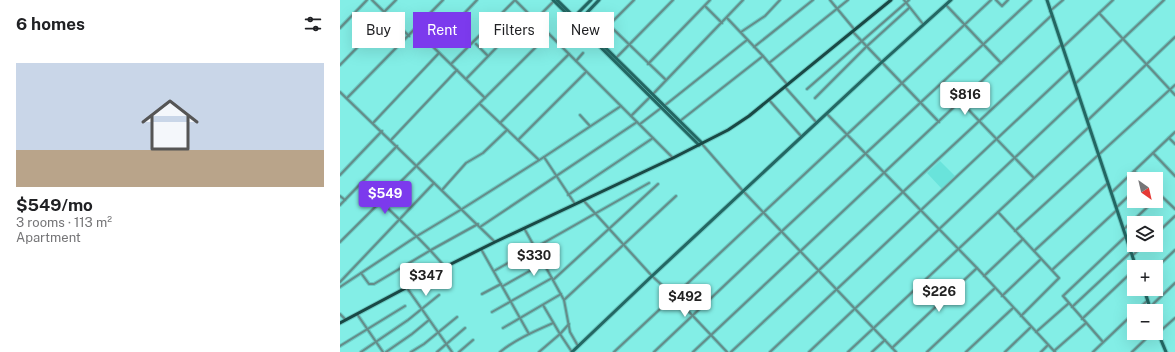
<!DOCTYPE html>
<meta charset="utf-8">
<style>
:root{--surface:#fff;--page:#f2f2f2;--text:#202124;--muted:#757577;--line:#e0e0e0;--accent:#7c3aed}
body{margin:0;font-family:"Public Sans",sans-serif;background:var(--page);color:var(--text);height:100vh;display:flex;flex-direction:column;font-size:15px;white-space:nowrap}
*{box-sizing:border-box;margin:0}
p{font-size:13px;color:var(--muted)}
.icon{flex:none;width:22px;height:22px;fill:none;stroke:currentColor;stroke-width:2;stroke-linecap:round;stroke-linejoin:round}
.map{position:relative;flex:1;overflow:hidden}
.details{display:flex;flex-direction:column;background:var(--surface);width:340px}
.details>*{flex:none}
.banner{position:absolute;left:12px;top:12px;width:380px;height:36px;display:flex;gap:8px}
.needle{width:26px;rotate:146deg}
.tools{position:absolute;left:787px;top:172px;display:grid;gap:8px}
.tools a{display:grid;place-items:center;width:36px;height:36px;border-radius:0px;background:var(--surface);box-shadow:0 4px 16px #0002;font-size:20px}
.price{position:absolute;translate:-50% -34px;padding:0 9px;border-radius:4px;background:#fff;color:#222;font-size:13px;line-height:26px;filter:drop-shadow(0 1px 2px #0008)}
.price::after{content:'';position:absolute;left:50%;top:24px;width:12px;height:9px;margin-left:-6px;background:inherit;clip-path:polygon(0 0,100% 0,50% 100%)}
.price.selected{background:var(--accent);color:#fff}
ul{padding:0;list-style:none}
li{display:grid;align-content:center;gap:8px;height:212px;padding:0 16px}
li+li{border-top:1px solid var(--line)}
li span{display:grid;place-items:center;height:124px;border-radius:0px;color:#555}
li>.icon{margin-inline-start:auto}
span .icon{width:72px;height:72px;fill:#fffc;stroke-width:1}
li b{font-size:17px}
h2{display:flex;justify-content:space-between;align-items:center;height:48px;padding:0 16px;font-size:17px}
.tag{padding:0 14px;border-radius:0px;background:var(--surface);box-shadow:0 4px 16px #0002;font-size:14px;line-height:36px}
.tag.selected{background:var(--accent);color:#fff}
main{display:flex;flex:1;min-height:0}
.map>svg:first-child{display:block}
.built{fill:#69e3db}
.lines{fill:none;stroke-linecap:round;stroke-linejoin:round}
.street-casing{stroke:#6dcbc4;stroke-width:4}
.secondary-casing{stroke:#6dcbc4;stroke-width:5}
.primary-casing{stroke:#6dcbc4;stroke-width:5}
.street{stroke:#648c89;stroke-width:2}
.secondary{stroke:#236763;stroke-width:3}
.primary{stroke:#194845;stroke-width:3}
</style>
<main>
<section class="details">
<h2>6 homes<svg class="icon" aria-label="filters" viewBox="0 0 24 24"><path d="M4 7h16M4 17h16"/><circle cx="9" cy="7" r="2"/><circle cx="15" cy="17" r="2"/></svg></h2>
<ul>
<li><span style="background:linear-gradient(#c9d6e8 70%,#b9a48a 0)"><svg class="icon" aria-label="home" viewBox="0 0 24 24"><path d="M3 11l9-7 9 7M6 9v11h12V9"/></svg></span><div><b>$549/mo</b><p>3 rooms · 113 m²</p><p>Apartment</p></div></li>
</ul>
</section>
<div class="map">
<svg width="835" height="352" viewBox="0 0 835 352">
<rect width="100%" height="100%" fill="#83eee6"/>
<polygon class="built" points="600,161 615,176 602,189 587,173"/>
<g class="lines">
<g class="street-casing">
<g id="street">
<polyline points="32,0 69,36"/>
<polyline points="175,0 333,158"/>
<polyline points="490,0 514,29"/>
<polyline points="564,0 583,24"/>
<polyline points="656,0 662,6 668,0"/>
<polyline points="606,5 661,63"/>
<polyline points="365,6 382,23"/>
<polyline points="710,11 723,0"/>
<polyline points="44,12 56,0"/>
<polyline points="759,13 835,95"/>
<polyline points="387,18 423,56 447,84"/>
<polyline points="195,20 214,1"/>
<polyline points="269,25 326,80"/>
<polyline points="0,28 27,0"/>
<polyline points="75,29 145,98"/>
<polyline points="401,32 425,16 440,0"/>
<polyline points="513,32 599,122"/>
<polyline points="256,38 294,0"/>
<polyline points="136,44 148,56"/>
<polyline points="93,46 137,0"/>
<polyline points="414,47 473,0"/>
<polyline points="723,47 773,0"/>
<polyline points="276,58 333,0"/>
<polyline points="236,61 243,53"/>
<polyline points="429,63 508,0"/>
<polyline points="111,64 175,0"/>
<polyline points="308,64 370,0"/>
<polyline points="0,65 48,16"/>
<polyline points="126,79 189,14"/>
<polyline points="735,84 824,0"/>
<polyline points="445,87 477,123"/>
<polyline points="467,89 569,0"/>
<polyline points="0,92 155,242"/>
<polyline points="313,94 403,0"/>
<polyline points="7,98 103,0"/>
<polyline points="475,98 526,47 569,8"/>
<polyline points="429,100 461,136"/>
<polyline points="621,102 694,178"/>
<polyline points="140,104 199,160"/>
<polyline points="324,106 407,40"/>
<polyline points="487,114 637,268 715,352"/>
<polyline points="240,115 250,126"/>
<polyline points="291,116 310,97"/>
<polyline points="748,120 835,37"/>
<polyline points="340,121 423,56"/>
<polyline points="33,123 99,53"/>
<polyline points="160,123 229,54"/>
<polyline points="300,124 321,108"/>
<polyline points="829,138 835,144"/>
<polyline points="51,140 117,70"/>
<polyline points="178,140 246,72"/>
<polyline points="362,144 403,191 556,352"/>
<polyline points="813,153 835,176"/>
<polyline points="204,157 235,204"/>
<polyline points="794,171 803,179"/>
<polyline points="0,175 42,131"/>
<path d="M22,184C50,211 80,237 105,267"/>
<polyline points="102,190 126,163 143,153 167,130"/>
<polyline points="816,191 835,209"/>
<polyline points="771,193 835,132"/>
<polyline points="228,195 313,138"/>
<polyline points="0,196 5,200"/>
<polyline points="816,199 820,195"/>
<polyline points="243,200 312,276 334,296 387,352"/>
<polyline points="0,205 57,146"/>
<polyline points="777,207 794,191"/>
<polyline points="658,212 719,278 681,316"/>
<polyline points="140,227 297,122"/>
<polyline points="184,228 224,300 230,332 238,346"/>
<polyline points="784,229 814,201"/>
<polyline points="675,231 835,85"/>
<polyline points="816,234 835,216"/>
<polyline points="0,242 209,34"/>
<polyline points="141,249 189,334"/>
<polyline points="694,251 768,183"/>
<polyline points="793,255 804,245"/>
<polyline points="816,268 835,250"/>
<polyline points="712,270 777,210"/>
<polyline points="154,271 309,183"/>
<polyline points="21,273 29,284 34,284 91,250 138,224"/>
<polyline points="644,276 683,239"/>
<polyline points="213,280 318,184"/>
<polyline points="0,282 94,183"/>
<polyline points="163,286 218,255"/>
<polyline points="0,287 77,236 122,209 204,157 281,106"/>
<polyline points="67,288 112,352"/>
<polyline points="142,294 161,284"/>
<polyline points="662,296 701,259"/>
<polyline points="224,300 336,196"/>
<polyline points="203,305 220,334 232,352"/>
<polyline points="732,307 791,252"/>
<polyline points="810,307 835,283"/>
<polyline points="796,311 807,301"/>
<polyline points="152,312 212,278"/>
<polyline points="0,314 6,320"/>
<polyline points="17,314 43,352"/>
<polyline points="742,319 794,270"/>
<polyline points="163,328 221,294"/>
<polyline points="696,332 729,303"/>
<polyline points="818,333 835,318"/>
<polyline points="763,342 723,296 785,237"/>
<polyline points="0,346 65,306"/>
<polyline points="552,348 637,268"/>
<polyline points="714,351 746,323"/>
<polyline points="21,352 68,320 99,295"/>
<polyline points="46,352 72,334 89,320"/>
<polyline points="71,352 84,344 117,317"/>
<polyline points="97,352 125,328"/>
<polyline points="119,352 133,340"/>
<path d="M160,352C176,339 195,331 213,323"/>
<polyline points="199,352 220,334 229,324"/>
<polyline points="274,352 651,0"/>
<polyline points="314,352 441,232 691,0"/>
<polyline points="353,352 712,15"/>
<polyline points="391,352 722,44"/>
<polyline points="430,352 730,70"/>
<polyline points="469,352 738,98"/>
<polyline points="508,352 749,127"/>
<polyline points="532,352 545,340"/>
<polyline points="587,352 655,288"/>
<polyline points="626,352 673,308"/>
<polyline points="665,352 691,327"/>
<polyline points="701,352 708,345"/>
<polyline points="753,352 794,313"/>
<polyline points="792,352 812,333"/>
</g>
</g>
<g class="secondary-casing">
<g id="secondary">
<polyline points="213,0 359,145"/>
<polyline points="217,0 362,143"/>
<polyline points="707,0 796,267"/>
<polyline points="234,17 251,0"/>
<polyline points="239,21 259,0"/>
<polyline points="804,289 811,311"/>
<polyline points="816,328 826,352"/>
<polyline points="232,352 312,276 542,62 611,0"/>
</g>
</g>
<g class="primary-casing">
<polyline id="primary" points="0,323 105,267 155,242 333,158 388,130 409,116 551,0"/>
</g>
<use href="#street" class="street"/>
<use href="#secondary" class="secondary"/>
<use href="#primary" class="primary"/>
</g>
</svg>
<div class="tools">
<a><svg class="needle" viewBox="-14 -14 28 28"><path d="M0-13l5 13h-10z" fill="#e53935"/><path d="M0 13l5-13h-10z" fill="#757577"/></svg></a>
<a><svg class="icon" aria-label="layers" viewBox="0 0 24 24"><path d="M12 4l9 5-9 5-9-5zM3 14l9 5 9-5"/></svg></a>
<a>+</a>
<a>−</a>
</div>
<b class="price" style="left:625px;top:116px">$816</b>
<b class="price selected" style="left:45px;top:215px">$549</b>
<b class="price" style="left:194px;top:277px">$330</b>
<b class="price" style="left:86px;top:297px">$347</b>
<b class="price" style="left:599px;top:313px">$226</b>
<b class="price" style="left:345px;top:318px">$492</b>
<div class="banner">
<a class="tag">Buy</a>
<a class="tag selected">Rent</a>
<a class="tag">Filters</a>
<a class="tag">New</a>
</div>
</div>
</main>
